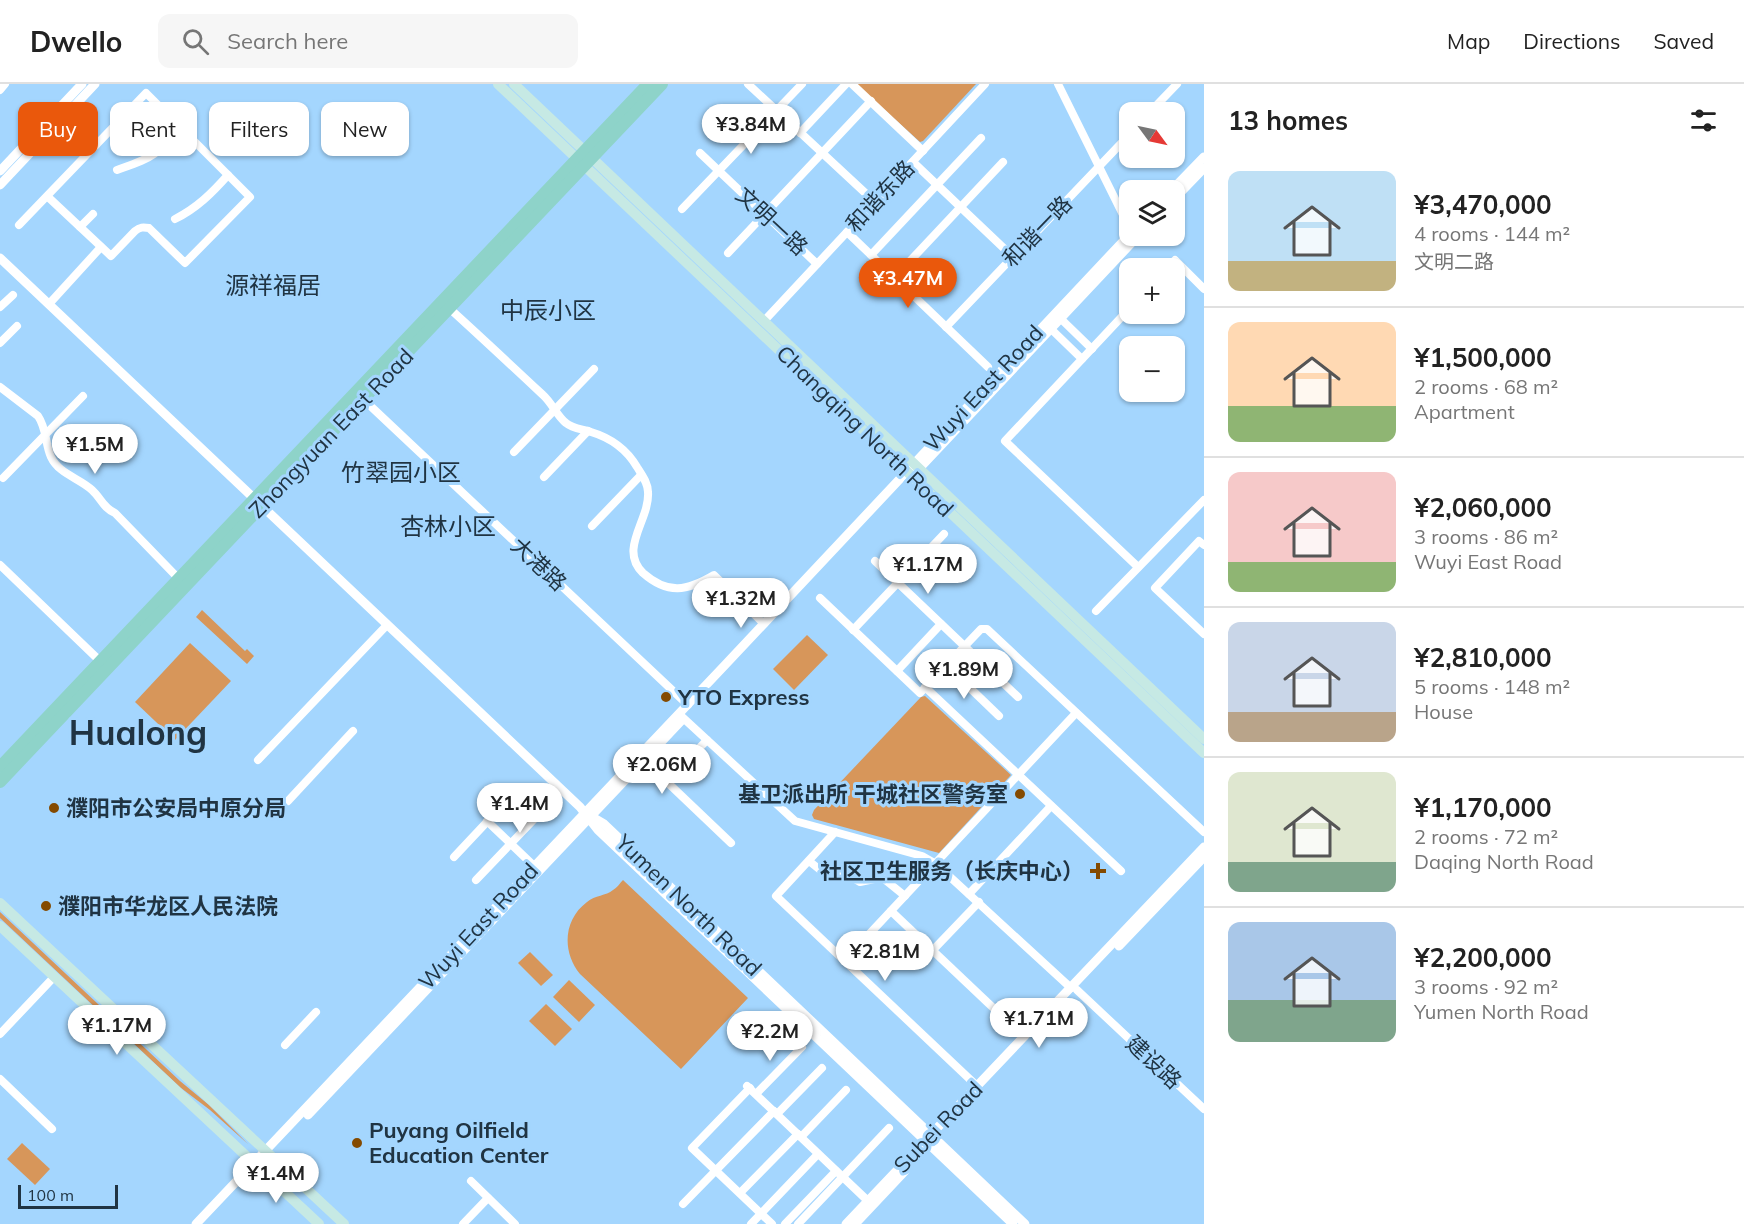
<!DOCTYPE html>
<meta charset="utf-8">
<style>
:root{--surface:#fff;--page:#f6f6f6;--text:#222;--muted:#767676;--line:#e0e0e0;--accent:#ea580c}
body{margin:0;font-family:Mulish,"Noto Sans SC",sans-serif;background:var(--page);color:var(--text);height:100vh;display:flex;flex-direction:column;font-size:22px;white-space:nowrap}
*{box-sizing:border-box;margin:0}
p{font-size:20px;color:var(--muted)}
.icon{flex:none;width:33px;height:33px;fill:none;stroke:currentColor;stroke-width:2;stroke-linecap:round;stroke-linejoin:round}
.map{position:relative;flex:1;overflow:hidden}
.panel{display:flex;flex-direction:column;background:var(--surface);width:540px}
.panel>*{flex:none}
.guide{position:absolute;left:18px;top:18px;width:570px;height:54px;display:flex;gap:12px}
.needle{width:39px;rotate:123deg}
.buttons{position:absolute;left:1119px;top:18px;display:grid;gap:12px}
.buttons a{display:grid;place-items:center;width:66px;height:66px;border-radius:12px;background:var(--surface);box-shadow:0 2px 4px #0004;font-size:30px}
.scale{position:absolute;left:18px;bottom:15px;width:100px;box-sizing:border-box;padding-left:6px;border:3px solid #203443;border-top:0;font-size:16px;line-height:21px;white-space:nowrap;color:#203443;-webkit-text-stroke:4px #a4d6fe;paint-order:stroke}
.price{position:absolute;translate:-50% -51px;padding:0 14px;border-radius:21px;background:#fff;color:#222;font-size:20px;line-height:39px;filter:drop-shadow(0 2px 3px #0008)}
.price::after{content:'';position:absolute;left:50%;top:36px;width:18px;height:14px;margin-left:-9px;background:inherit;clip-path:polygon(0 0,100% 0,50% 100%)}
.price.active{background:var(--accent);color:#fff}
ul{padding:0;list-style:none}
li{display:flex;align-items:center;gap:18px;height:150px;padding:0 24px}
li+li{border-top:2px solid var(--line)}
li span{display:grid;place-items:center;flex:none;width:168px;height:120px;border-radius:12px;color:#555}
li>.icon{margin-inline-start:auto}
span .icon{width:72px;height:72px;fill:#fffc;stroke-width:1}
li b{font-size:26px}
h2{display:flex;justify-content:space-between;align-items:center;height:72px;padding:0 24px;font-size:26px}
.pill{padding:0 21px;border-radius:12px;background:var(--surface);box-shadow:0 2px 4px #0004;font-size:21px;line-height:54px}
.pill.active{background:var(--accent);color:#fff}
header{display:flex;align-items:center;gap:36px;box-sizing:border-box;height:84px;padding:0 30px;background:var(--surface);border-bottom:2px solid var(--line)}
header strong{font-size:28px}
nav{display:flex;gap:33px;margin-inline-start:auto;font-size:21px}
.search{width:420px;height:54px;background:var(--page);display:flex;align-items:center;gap:15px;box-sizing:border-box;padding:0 21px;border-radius:12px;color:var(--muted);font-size:22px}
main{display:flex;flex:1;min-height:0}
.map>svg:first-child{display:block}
.green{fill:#d7965a}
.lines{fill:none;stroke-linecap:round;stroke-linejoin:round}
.minor{stroke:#fff;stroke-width:8}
.tertiary{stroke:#fff;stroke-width:9}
.secondary{stroke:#c6e9e4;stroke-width:10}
.primary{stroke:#8ed3c9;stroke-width:12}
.poi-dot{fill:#844a00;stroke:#a4d6fe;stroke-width:2}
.labels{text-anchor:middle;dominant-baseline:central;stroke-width:6;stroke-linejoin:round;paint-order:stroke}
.street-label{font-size:22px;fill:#203443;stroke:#a4d6fe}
.poi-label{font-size:22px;font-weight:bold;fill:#203443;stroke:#a4d6fe;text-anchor:start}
.neighbourhood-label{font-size:24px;fill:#203443;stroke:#a4d6fe}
.town-label{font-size:34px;font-weight:bold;fill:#203443;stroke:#a4d6fe}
</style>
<header>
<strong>Dwello</strong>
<div class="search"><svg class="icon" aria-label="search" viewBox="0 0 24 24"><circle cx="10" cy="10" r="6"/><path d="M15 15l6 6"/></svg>Search here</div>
<nav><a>Map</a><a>Directions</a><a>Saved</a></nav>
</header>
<main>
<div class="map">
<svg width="1204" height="1140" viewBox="0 0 1204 1140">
<rect width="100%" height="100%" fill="#a4d6fe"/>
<g class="green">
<polygon points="856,0 976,0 923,57 920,58"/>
<polygon points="202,526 245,567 247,565 254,572 247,580 196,533"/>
<polygon points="807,551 828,571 794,606 773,585"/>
<polygon points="190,559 231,597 175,656 135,618"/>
<polygon points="925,612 1011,691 939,769 814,735 812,731 814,726 921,613"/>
<path d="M623,796L748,914L681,985L580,890C562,868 563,836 587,818C595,811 606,812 613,806C617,804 620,799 623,796Z"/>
<polygon points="0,828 180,997 209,1021 248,1060 210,1026 181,1004 0,834"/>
<polygon points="530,868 553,891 541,902 518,879"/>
<polygon points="569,896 595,921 579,938 553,913"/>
<polygon points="546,920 572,945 555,962 529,937"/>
<polygon points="22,1059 50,1085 35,1101 7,1075"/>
</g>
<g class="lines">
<g class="minor">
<polyline points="748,0 875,118"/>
<polyline points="852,0 923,67"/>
<polyline points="1058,0 1130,145"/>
<polyline points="0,6 5,0"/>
<polyline points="1150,28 1177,0"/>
<polyline points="67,31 96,61"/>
<polyline points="800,49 846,0"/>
<polyline points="700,69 817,180"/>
<polyline points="913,78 1013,173"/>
<path d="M117,86C153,73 156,73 179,42"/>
<polyline points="682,125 802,0"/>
<path d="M175,135C197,124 212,109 228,91"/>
<path d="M19,141L146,9L250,113L185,179L149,144C143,143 140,143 135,147L111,172L47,112"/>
<polyline points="80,143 93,130"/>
<polyline points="847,148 988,283"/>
<polyline points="728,169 871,17"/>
<polyline points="871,171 981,54"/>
<polyline points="1167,184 1175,176 1204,205"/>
<polyline points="894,194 1003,78"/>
<polyline points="49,220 101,163"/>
<polyline points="0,223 13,211"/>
<path d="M449,224C481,253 512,282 543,311C552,319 557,332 566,339C573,345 583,345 591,348C611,354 627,366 637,383C642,391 648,399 648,408C650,436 618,465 643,489C668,511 687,507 714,491L764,540"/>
<polyline points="1130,224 1005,357 1138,483"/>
<polyline points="1060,234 1092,265"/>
<polyline points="764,237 985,0"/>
<polyline points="946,243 1130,50"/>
<polyline points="1050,244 1082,275"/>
<polyline points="0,259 17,242"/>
<path d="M0,303L38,332C47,345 45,360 51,373C59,390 79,394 92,406C101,414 103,424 115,429L179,495"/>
<polyline points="363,315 688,621"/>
<polyline points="514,368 594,285"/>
<polyline points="544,393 588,347"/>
<polyline points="3,394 83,312"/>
<polyline points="592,442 641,391"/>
<polyline points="1204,461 1199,457 1155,504 1204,550"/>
<polyline points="875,477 1018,613"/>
<polyline points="0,481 101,578"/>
<polyline points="820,514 920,609 981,545 987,545 1204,748"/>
<polyline points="1096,527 1204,416"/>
<polyline points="853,546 944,450"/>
<polyline points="946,581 999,632"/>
<polyline points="897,587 941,540"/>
<polyline points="925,603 1121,787"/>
<polyline points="680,631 795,737 922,772 936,780 1071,904"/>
<polyline points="707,656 667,698 731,759"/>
<polyline points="258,676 387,541"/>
<polyline points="288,717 353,647"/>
<polyline points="487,737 534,782"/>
<polyline points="835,748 776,812 977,1002"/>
<polyline points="454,773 516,707"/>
<polyline points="809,777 824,789 841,787 860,798 879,794 884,795 905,812"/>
<polyline points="476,796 541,728"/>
<polyline points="969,810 1051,722"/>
<polyline points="891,827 1024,953"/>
<polyline points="933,866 979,818"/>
<polyline points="844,877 1076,629"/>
<polyline points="1077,906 1204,1025"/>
<polyline points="0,950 54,893"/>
<polyline points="285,961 316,928"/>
<polyline points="0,995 52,1045"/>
<polyline points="747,1002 868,1117"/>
<polyline points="750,1004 692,1064 772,1140"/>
<polyline points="756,1010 802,963"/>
<polyline points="777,1030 822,984"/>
<polyline points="801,1053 846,1006"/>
<polyline points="471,1097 515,1140"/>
<polyline points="740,1109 798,1050"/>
<polyline points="683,1120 774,1027"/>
<polyline points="463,1140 488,1114"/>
<polyline points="751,1140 818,1070"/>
<polyline points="785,1140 836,1087"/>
<polyline points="798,1140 889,1044"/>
</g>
<g class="tertiary">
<polyline points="0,87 82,0"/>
<polyline points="0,101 95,0"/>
<polyline points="1172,106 1204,73"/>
<polyline points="1174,115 1204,84"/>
<polyline points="0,174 580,723 598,746 1013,1140"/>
<polyline points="916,388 1138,152"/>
<polyline points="592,733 604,740 1025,1140"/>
<polyline points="1119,862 1204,773"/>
<polyline points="308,1031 682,636"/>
<polyline points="196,1140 725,581 1130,150"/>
<polyline points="846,1140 1204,763"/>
<polyline points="855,1140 905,1087"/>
</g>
<g class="secondary">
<polyline points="498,0 1204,669"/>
<polyline points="514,0 1204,655"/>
<polyline points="0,819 344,1140"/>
<polyline points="0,842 319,1140"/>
</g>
<g class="primary">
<polyline points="0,683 648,0"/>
<polyline points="0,698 662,0"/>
</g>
</g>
<g class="poi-dot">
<circle cx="666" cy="613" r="6"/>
<circle cx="1020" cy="710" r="6"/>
<circle cx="54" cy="724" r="6"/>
<path d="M1095 778h6v6h6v6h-6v6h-6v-6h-6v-6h6z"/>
<circle cx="46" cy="822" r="6"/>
<circle cx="357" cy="1059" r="6"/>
</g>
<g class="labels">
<g class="street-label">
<text transform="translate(880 112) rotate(-47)">和谐东路</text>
<text transform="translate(772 137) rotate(43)">文明一路</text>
<text transform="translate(1037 147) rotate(-46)">和谐一路</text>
<text transform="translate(983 304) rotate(-47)">Wuyi East Road</text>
<text transform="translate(865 347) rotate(44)">Changqing North Road</text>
<text transform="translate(331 349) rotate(-46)">Zhongyuan East Road</text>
<text transform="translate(539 480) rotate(43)">大港路</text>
<text transform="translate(689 821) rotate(44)">Yumen North Road</text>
<text transform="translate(478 842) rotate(-47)">Wuyi East Road</text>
<text transform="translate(1154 978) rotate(43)">建设路</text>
<text transform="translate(938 1043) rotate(-46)">Subei Road</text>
</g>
<g class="poi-label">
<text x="678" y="613">YTO Express</text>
<text x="1008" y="710" text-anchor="end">基卫派出所 干城社区警务室</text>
<text x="66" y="724">濮阳市公安局中原分局</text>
<text x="1084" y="787" text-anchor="end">社区卫生服务（长庆中心）</text>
<text x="58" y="822">濮阳市华龙区人民法院</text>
<text x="369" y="1046">Puyang Oilfield<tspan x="369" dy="25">Education Center</tspan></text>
</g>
<g class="neighbourhood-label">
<text x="273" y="201">源祥福居</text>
<text x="548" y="226">中辰小区</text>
<text x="401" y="388">竹翠园小区</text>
<text x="448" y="442">杏林小区</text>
</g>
<g class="town-label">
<text x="138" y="648">Hualong</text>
</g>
</g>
</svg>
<div class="buttons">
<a><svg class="needle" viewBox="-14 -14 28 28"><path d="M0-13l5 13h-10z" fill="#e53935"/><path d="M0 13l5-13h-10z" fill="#767676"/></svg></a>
<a><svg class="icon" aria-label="layers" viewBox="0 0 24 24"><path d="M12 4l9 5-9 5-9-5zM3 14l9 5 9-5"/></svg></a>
<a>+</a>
<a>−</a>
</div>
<div class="scale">100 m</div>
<b class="price" style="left:751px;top:71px">¥3.84M</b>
<b class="price active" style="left:908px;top:225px">¥3.47M</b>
<b class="price" style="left:95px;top:391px">¥1.5M</b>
<b class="price" style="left:928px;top:511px">¥1.17M</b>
<b class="price" style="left:741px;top:545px">¥1.32M</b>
<b class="price" style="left:964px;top:616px">¥1.89M</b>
<b class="price" style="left:662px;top:711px">¥2.06M</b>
<b class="price" style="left:520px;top:750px">¥1.4M</b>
<b class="price" style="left:885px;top:898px">¥2.81M</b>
<b class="price" style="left:1039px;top:965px">¥1.71M</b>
<b class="price" style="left:117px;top:972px">¥1.17M</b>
<b class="price" style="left:770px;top:978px">¥2.2M</b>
<b class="price" style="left:276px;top:1120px">¥1.4M</b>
<div class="guide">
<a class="pill active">Buy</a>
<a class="pill">Rent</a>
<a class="pill">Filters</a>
<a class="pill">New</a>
</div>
</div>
<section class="panel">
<h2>13 homes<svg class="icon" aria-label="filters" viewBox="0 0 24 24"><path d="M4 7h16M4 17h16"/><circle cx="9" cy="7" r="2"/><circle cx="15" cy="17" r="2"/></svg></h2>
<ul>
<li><span style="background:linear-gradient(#bfe0f5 75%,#c2b280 0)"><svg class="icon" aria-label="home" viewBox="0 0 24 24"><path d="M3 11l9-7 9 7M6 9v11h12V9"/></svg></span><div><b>¥3,470,000</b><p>4 rooms · 144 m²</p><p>文明二路</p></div></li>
<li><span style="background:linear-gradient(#ffd9b3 70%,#8fb573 0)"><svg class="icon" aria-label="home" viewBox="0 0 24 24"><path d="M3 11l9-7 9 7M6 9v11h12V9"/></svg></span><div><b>¥1,500,000</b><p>2 rooms · 68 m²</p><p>Apartment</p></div></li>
<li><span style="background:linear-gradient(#f6c9c9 75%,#8fb573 0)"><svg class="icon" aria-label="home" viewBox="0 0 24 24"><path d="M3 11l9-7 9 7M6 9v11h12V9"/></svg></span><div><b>¥2,060,000</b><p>3 rooms · 86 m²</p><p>Wuyi East Road</p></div></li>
<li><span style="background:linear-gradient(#c9d6e8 75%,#b9a48a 0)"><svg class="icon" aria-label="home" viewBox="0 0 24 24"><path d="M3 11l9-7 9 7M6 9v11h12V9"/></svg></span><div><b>¥2,810,000</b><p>5 rooms · 148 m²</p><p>House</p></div></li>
<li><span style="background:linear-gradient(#dfe7d0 75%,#7fa58c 0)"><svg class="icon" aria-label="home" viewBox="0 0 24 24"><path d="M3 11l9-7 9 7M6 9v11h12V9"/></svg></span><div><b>¥1,170,000</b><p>2 rooms · 72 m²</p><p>Daqing North Road</p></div></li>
<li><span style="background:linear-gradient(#a9c7e8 65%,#7fa58c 0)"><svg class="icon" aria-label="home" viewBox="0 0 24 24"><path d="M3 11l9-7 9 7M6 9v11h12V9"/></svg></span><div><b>¥2,200,000</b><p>3 rooms · 92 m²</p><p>Yumen North Road</p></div></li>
</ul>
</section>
</main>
